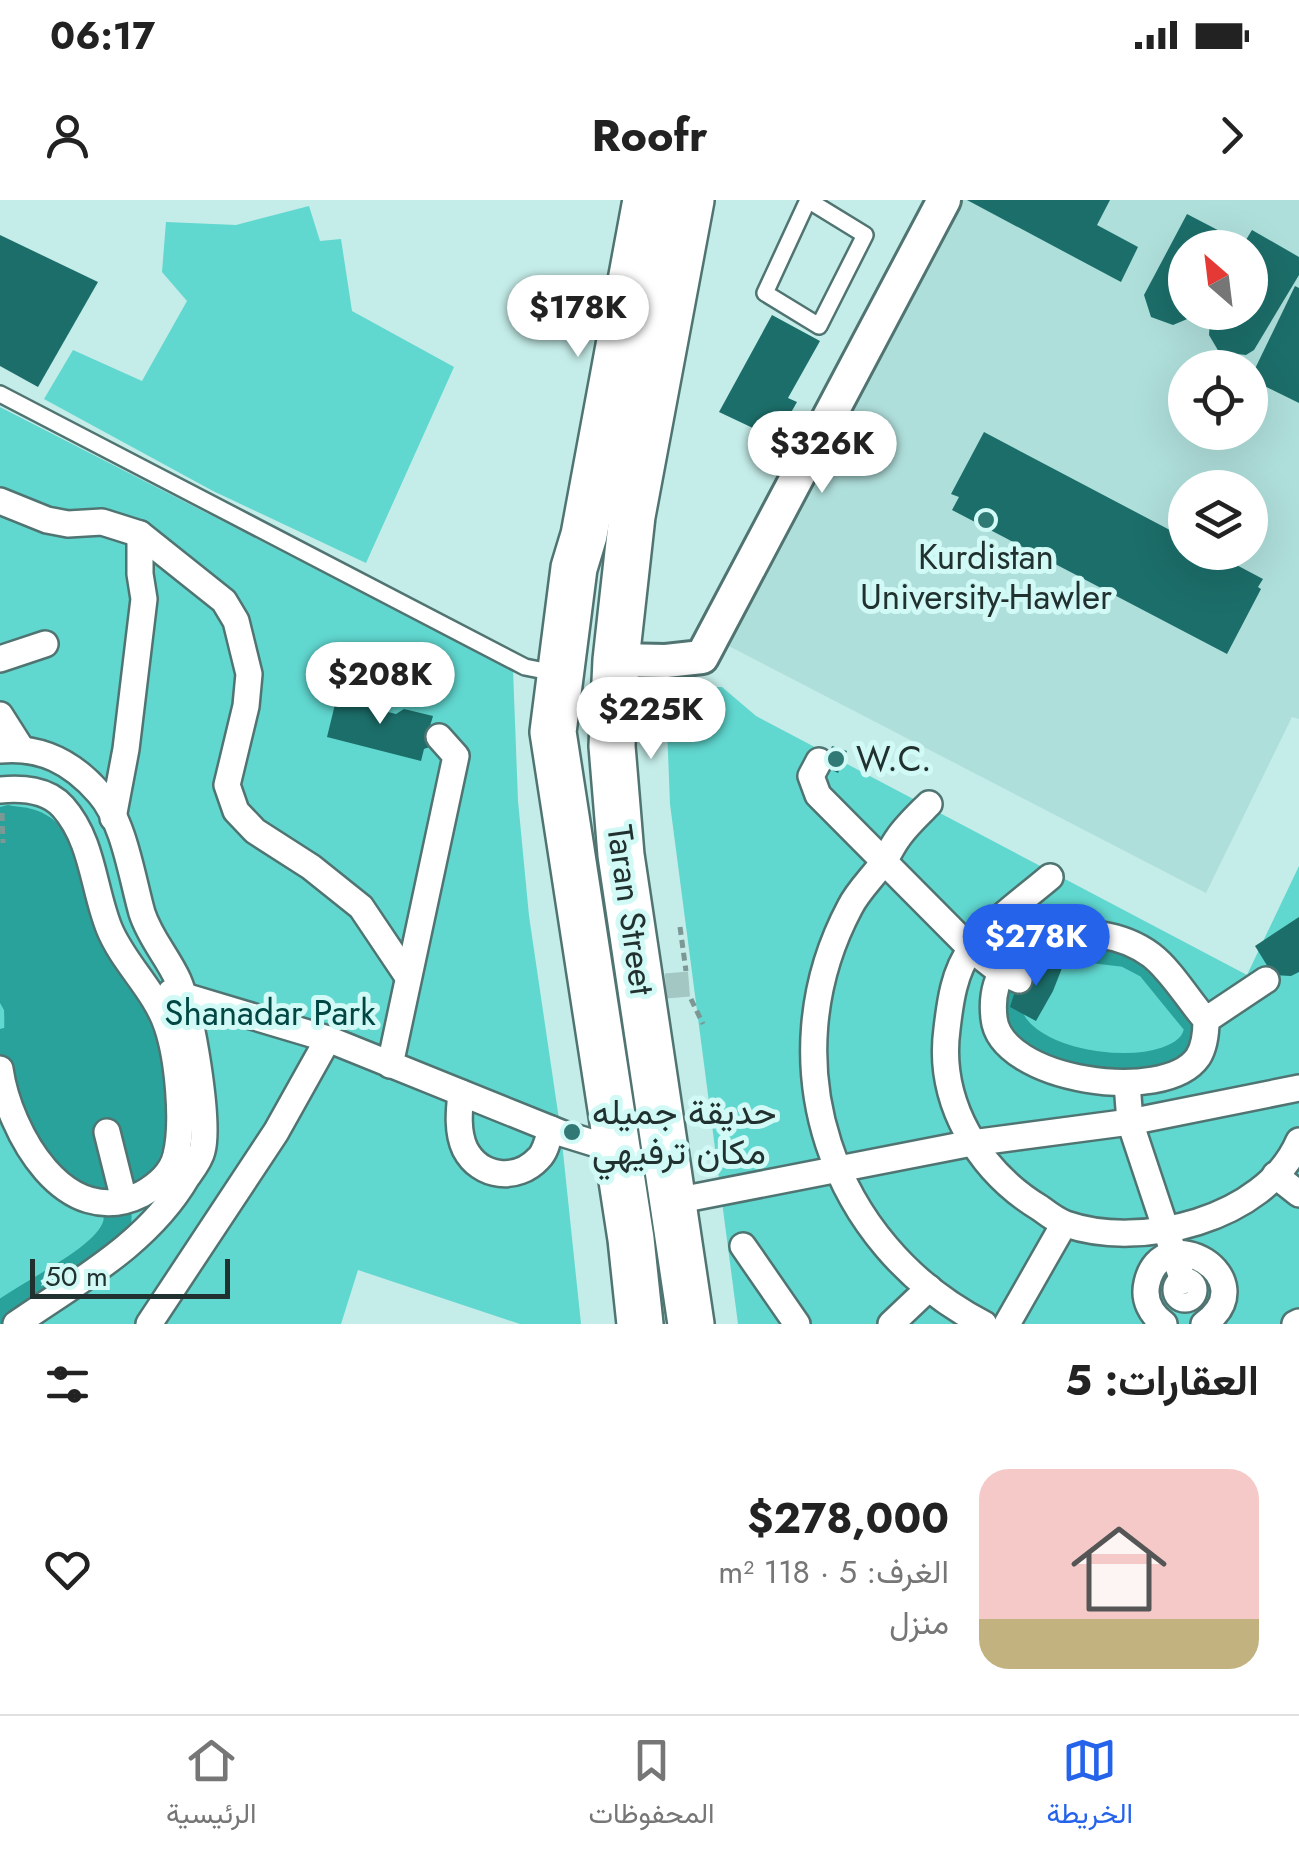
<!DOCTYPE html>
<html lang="ar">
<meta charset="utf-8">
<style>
:root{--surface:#fff;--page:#f2f2f2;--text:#222;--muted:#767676;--line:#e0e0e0;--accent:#2563eb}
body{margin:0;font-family:Jost,Vazirmatn,sans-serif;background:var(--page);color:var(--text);direction:rtl;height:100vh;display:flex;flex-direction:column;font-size:38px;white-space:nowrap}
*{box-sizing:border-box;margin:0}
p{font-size:32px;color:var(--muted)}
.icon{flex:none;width:55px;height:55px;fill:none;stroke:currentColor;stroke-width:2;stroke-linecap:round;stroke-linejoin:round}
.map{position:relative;height:1124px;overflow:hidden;direction:ltr}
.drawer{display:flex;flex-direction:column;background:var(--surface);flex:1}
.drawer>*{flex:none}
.needle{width:65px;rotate:332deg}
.fabs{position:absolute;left:1168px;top:30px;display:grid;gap:20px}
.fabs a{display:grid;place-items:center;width:100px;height:100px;border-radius:50%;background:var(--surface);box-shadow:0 10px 40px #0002;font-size:50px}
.scale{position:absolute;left:30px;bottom:25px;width:200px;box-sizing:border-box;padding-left:10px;border:5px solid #21312f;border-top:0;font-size:28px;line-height:35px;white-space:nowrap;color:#21312f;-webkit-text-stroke:8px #d1f9f5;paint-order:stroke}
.price{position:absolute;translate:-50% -85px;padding:0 22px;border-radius:35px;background:#fff;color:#222;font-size:32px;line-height:65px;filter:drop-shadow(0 2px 5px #0008)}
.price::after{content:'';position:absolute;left:50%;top:60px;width:30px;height:22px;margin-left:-15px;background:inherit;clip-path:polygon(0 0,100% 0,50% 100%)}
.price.current{background:var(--accent);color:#fff}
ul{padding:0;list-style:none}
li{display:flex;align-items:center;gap:30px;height:250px;padding:0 40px}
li+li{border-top:2px solid var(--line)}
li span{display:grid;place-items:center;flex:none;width:280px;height:200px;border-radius:30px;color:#555}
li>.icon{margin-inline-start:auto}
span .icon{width:120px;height:120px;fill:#fffc;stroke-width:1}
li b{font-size:42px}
h2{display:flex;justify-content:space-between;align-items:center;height:120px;padding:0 40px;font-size:42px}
.status{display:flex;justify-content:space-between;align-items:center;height:70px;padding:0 50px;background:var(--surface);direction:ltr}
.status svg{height:28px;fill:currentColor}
header{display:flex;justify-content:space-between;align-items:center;height:130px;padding:0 40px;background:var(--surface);font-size:45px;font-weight:700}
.menu{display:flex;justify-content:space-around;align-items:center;height:140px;border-top:2px solid var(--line);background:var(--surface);font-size:28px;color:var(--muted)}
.menu a{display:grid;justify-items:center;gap:5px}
.menu .current{color:var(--accent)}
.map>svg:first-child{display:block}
.built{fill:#afdfdb;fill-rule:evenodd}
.green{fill:#60d7cf}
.water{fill:#2aa29c}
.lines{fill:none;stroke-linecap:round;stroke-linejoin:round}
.canal{stroke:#2aa29c;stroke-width:28}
.building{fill:#1c6e6a}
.pedestrian-tunnel{stroke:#a3c7c3;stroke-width:25;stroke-dasharray:25 12;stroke-linecap:butt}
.service-casing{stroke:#507471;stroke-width:20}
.pedestrian-casing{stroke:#507471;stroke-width:30}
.minor-casing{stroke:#507471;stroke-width:38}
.secondary-casing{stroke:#507471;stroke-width:50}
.path{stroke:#7b9895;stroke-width:5;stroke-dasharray:8 5;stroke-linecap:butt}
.service{stroke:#fff;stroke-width:15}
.pedestrian{stroke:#fff;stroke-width:25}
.minor{stroke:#fff;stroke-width:32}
.secondary{stroke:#fff;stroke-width:45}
.poi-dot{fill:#317975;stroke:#d1f9f5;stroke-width:4}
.labels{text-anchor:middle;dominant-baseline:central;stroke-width:10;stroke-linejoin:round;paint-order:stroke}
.poi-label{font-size:35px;fill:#21312f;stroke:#d1f9f5;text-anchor:start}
.street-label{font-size:35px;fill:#21312f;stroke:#d1f9f5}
.park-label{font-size:35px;fill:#004744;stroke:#d1f9f5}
</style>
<div class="status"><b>06:17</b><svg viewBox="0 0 49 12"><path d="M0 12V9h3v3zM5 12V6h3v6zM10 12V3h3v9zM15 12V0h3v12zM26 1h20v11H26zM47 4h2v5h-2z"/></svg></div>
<header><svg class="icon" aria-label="forward" viewBox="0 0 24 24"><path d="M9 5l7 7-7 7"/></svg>Roofr<svg class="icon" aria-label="person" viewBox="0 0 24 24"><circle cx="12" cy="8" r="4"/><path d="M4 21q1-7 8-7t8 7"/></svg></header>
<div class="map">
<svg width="1299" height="1124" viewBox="0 0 1299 1124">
<rect width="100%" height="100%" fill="#c4ece8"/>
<path class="built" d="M952,0H1299V519L1292,517L1206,693L723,443ZM1185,48H1250V112H1185ZM1185,168H1250V232H1185ZM1185,288H1250V352H1185Z"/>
<g class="green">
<polygon points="309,6 320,41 341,39 352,111 454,167 366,363 213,291 44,199 73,150 142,181 187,101 162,72 166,22 236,25"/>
<polygon points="0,207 513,470 518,601 529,716 561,933 581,1124 520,1124 358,1070 341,1124 0,1124"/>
<polygon points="687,487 722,487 756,516 1247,775 1299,666 1299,1124 738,1124 670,604 666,501"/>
</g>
<path class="water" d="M8,605C17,607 29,607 38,611C85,629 84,696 99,736C109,763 128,782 142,807C153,825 160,850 163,871C171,924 171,1002 96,989C80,986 53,975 44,961C35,950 6,876 5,863C3,846 5,827 4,810L0,803V607Z"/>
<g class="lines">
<g class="canal">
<path d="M1067,746L1126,753L1149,765L1198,825C1201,895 987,873 1008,791C1016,764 1042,753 1067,746Z"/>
<polyline points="0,844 5,842"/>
<path d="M0,1116C27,1093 108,1060 117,1024C119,1015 116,1001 115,992"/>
</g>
</g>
<g class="building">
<polygon points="967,0 1110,0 1097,25 1138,47 1121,82"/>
<polygon points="1187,14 1233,38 1228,48 1185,48 1185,112 1194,112 1192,117 1173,125 1151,117 1144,95"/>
<polygon points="1252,30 1299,57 1299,75 1254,150 1246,155 1219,152 1209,135 1210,121 1201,116 1203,112 1250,112 1250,48 1241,48"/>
<polygon points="0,35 98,82 38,187 0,166"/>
<polygon points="1295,86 1299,88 1299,203 1250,179"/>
<polygon points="772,115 820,141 788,198 797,202 776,239 719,212"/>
<polygon points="984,232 1185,338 1185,352 1212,352 1263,379 1258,387 1261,389 1227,454 952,310 959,297 951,294"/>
<polygon points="338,492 374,501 376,509 396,514 404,509 433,516 428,533 432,546 424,549 421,561 327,537"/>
<polygon points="832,546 847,551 838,573 824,566"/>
<polygon points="1299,717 1299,772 1291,776 1273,775 1255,746"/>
<polygon points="1036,760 1062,768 1053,791 1036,821 1010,807 1016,788"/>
</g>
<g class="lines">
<polyline class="pedestrian-tunnel" points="629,789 689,784"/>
<g class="service-casing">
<g id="service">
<polyline points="808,0 865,35 819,126 765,93 808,0"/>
<polyline points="0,194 525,467 550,472"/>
</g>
</g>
<g class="pedestrian-casing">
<g id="pedestrian">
<polyline points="0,301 47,320 68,324 102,322 140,334 224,401 236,421 249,474 246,506 227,585 236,611 255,631 311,667 361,707 408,777"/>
<polyline points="0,459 45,444"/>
<polyline points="0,515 21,548"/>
<path d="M0,550C41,546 72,562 99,593C124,621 132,678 142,713C150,738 167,756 178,780C191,808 210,922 202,951C200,960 192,970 187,977C148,1044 78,1081 16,1124"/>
<polyline points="819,561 811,576 818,595 971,749 999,771 1019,780"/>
<path d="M0,590C22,588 47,589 63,607C93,641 93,688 109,728C123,763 155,790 167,826C178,858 184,923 176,955C172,973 158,985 142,994C65,1033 9,932 0,869"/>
<path d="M929,604C918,615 906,626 898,638C892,646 888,656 882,664C872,678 858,691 850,707C768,861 830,1045 984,1124"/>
<polyline points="113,618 126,549 144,399 140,374 140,334"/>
<path d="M1050,677C1023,700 992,721 971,749C954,771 950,803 947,829C937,902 979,971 1040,1008C1048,1014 1057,1021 1066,1024C1140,1050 1265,1020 1299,941"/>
<polyline points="171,792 328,839 561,933 616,950"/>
<path d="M1206,820C1189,801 1171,770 1151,755C1094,713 984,731 994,818C1000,881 1165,905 1198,857C1205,846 1206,832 1206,820L1266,780"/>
<polyline points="390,865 456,556 439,537"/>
<polyline points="1127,883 1130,922 1183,1081"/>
<path d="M461,893C459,911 457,932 465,949C480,978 517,982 539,958C546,951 548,939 551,929"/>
<polyline points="107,932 124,1000"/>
<polyline points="1275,975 1299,994"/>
<polyline points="675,1001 972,943 1130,922 1299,888"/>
<polyline points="743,1046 797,1124"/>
<circle cx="1185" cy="1090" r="9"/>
<polyline points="149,1124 276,932 328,839"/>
<polyline points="891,1124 929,1088"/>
<polyline points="1007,1124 1064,1024"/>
<path d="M1164,1124C1151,1114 1143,1100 1147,1083C1162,1016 1267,1078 1204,1124"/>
<polyline points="1295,1124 1299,1122"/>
</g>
</g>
<g class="minor-casing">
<polyline id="minor" points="616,460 666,461 702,457 944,0"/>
</g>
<g class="secondary-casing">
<g id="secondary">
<polyline points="640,1124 631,1039 553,532 574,368 584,335 646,0"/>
<polyline points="691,1124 621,655 612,546 616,460 632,316 691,0"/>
</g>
</g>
<g class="path">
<polyline points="2,613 3,643"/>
<polyline points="680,727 686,771"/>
<polyline points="691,799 703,824"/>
</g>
<use href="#service" class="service"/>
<use href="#pedestrian" class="pedestrian"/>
<use href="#minor" class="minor"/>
<use href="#secondary" class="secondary"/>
</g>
<g class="poi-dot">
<circle cx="986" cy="320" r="10"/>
<circle cx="836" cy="559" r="10"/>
<circle cx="572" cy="932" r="10"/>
</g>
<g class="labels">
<g class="poi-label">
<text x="986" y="357" text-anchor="middle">Kurdistan<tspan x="986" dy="40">University-Hawler</tspan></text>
<text x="856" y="559">W.C.</text>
<text x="592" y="912">حديقة جميله<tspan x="592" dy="40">مكان ترفيهي</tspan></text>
</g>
<g class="street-label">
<text transform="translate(631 710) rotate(82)">Taran Street</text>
</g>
<g class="park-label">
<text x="270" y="813">Shanadar Park</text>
</g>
</g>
</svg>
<div class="fabs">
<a><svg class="needle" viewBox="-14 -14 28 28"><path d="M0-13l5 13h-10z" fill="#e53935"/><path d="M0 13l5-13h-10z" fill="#767676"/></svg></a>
<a><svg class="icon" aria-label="locate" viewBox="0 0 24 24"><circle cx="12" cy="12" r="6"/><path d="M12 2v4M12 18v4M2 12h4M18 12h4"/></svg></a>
<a><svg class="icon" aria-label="layers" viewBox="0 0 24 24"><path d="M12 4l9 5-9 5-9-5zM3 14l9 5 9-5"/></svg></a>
</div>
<div class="scale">50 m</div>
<b class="price" style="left:578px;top:160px">$178K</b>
<b class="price" style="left:822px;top:296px">$326K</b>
<b class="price" style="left:380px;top:527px">$208K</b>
<b class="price" style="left:651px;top:562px">$225K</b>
<b class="price current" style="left:1036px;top:789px">$278K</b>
</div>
<section class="drawer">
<h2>العقارات: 5<svg class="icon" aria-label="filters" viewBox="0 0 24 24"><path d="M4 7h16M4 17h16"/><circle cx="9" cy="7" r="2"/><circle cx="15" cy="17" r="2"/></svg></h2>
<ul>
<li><span style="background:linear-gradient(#f6c9c9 75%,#c2b280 0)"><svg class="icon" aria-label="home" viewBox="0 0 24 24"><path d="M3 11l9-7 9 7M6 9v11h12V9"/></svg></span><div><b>$278,000</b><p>الغرف: 5 · 118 m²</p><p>منزل</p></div><svg class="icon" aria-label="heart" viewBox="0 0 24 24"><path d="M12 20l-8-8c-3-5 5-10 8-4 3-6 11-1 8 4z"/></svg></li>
</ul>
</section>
<nav class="menu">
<a class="current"><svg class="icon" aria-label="map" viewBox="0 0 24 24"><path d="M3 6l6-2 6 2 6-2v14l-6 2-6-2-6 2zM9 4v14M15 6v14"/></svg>الخريطة</a>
<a><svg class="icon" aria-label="saved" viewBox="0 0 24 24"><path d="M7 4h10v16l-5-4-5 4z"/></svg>المحفوظات</a>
<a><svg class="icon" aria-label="home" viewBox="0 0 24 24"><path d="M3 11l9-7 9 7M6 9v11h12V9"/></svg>الرئيسية</a>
</nav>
